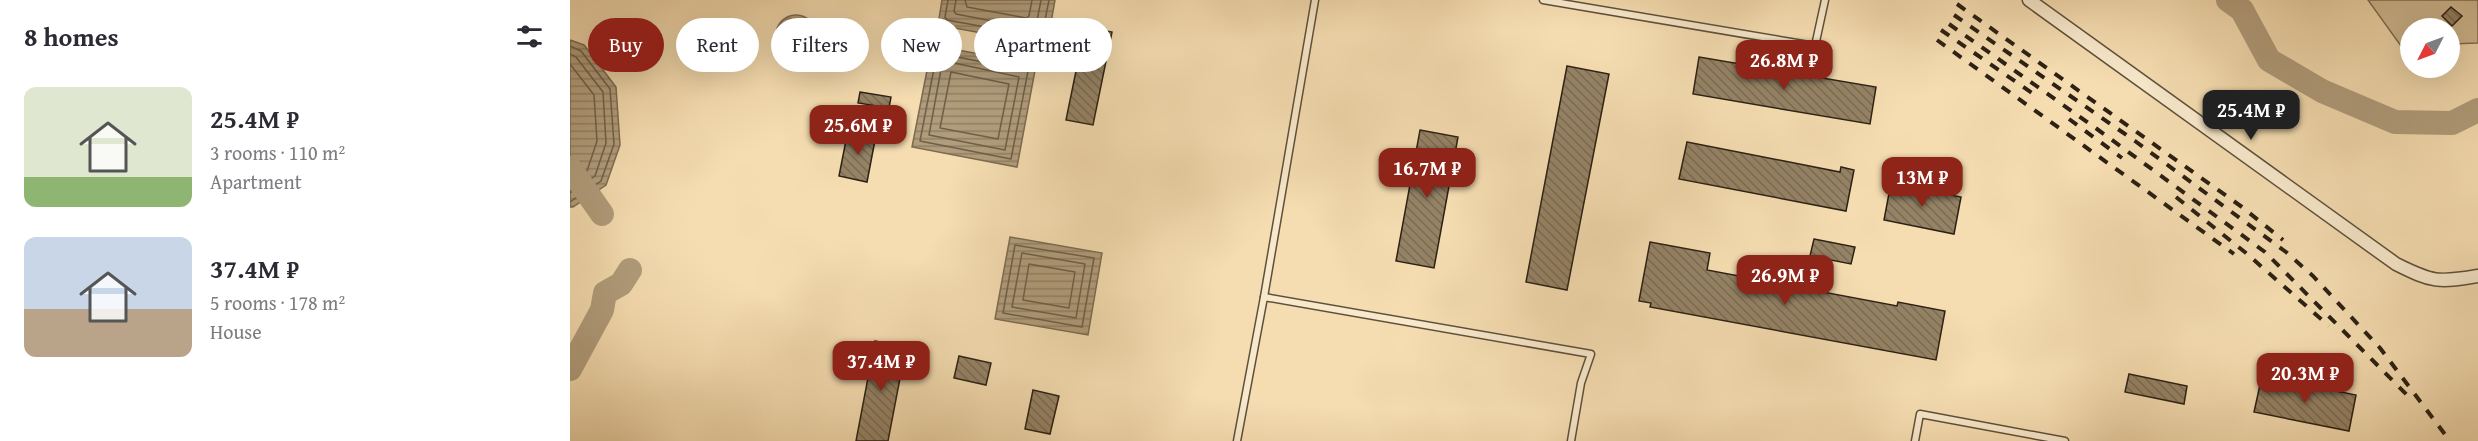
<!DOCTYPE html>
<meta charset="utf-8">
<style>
:root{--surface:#fff;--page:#f2f2f3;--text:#2b2b33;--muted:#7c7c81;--accent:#8f2418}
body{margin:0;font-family:"Gentium Book Plus",serif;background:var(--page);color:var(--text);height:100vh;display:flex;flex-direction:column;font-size:22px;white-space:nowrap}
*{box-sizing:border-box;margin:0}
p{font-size:20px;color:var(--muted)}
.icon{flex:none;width:33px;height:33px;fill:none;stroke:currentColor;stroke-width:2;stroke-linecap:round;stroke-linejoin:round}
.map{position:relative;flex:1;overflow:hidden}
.panel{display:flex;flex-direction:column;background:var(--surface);width:570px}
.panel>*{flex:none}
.guide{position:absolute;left:18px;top:18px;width:570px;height:54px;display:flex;gap:12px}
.needle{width:39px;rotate:228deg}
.tools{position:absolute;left:1830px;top:18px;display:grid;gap:12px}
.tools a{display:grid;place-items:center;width:60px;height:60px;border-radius:50%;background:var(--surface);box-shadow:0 6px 24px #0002;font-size:30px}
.price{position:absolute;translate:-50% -51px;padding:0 14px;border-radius:12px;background:var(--accent);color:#fff;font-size:20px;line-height:39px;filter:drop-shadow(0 2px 3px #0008)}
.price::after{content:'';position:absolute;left:50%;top:36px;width:18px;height:14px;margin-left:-9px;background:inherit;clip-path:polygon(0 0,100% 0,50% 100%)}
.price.current{background:#222;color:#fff}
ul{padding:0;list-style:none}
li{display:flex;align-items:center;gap:18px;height:150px;padding:0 24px}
li span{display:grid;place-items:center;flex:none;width:168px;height:120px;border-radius:12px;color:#555}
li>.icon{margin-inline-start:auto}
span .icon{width:72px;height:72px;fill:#fffc;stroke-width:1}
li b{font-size:26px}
h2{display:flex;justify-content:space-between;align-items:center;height:72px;padding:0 24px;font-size:26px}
.pill{padding:0 21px;border-radius:27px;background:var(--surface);box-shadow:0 6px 24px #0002;font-size:21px;line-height:54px}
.pill.current{background:var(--accent);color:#fff}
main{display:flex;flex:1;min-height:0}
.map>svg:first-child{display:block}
.green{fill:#d3bd96;stroke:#806f55;stroke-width:1.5}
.water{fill:url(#water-rules);stroke:#7c6b52;stroke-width:1.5}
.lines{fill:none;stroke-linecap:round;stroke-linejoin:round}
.shore{stroke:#6e5f48;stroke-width:1.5}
.river{stroke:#b19d7c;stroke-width:24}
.building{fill:url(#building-back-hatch);stroke:#2c2114;stroke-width:1.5}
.service-casing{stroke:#5e503b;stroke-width:9}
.minor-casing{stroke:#5e503b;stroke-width:15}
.service{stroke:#f8e9cc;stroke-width:6}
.minor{stroke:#f8e9cc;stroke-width:12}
.rail{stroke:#2c2114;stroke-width:4;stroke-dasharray:10 10;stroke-linecap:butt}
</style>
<main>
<section class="panel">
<h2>8 homes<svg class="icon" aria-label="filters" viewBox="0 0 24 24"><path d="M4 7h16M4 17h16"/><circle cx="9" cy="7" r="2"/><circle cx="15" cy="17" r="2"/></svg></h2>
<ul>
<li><span style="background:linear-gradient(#dfe7d0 75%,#8fb573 0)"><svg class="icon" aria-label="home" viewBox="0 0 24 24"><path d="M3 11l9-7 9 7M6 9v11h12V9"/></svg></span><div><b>25.4M ₽</b><p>3 rooms · 110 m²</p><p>Apartment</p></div></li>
<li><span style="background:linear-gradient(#c9d6e8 60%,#b9a48a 0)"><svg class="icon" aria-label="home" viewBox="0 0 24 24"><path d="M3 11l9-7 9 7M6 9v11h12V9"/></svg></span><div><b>37.4M ₽</b><p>5 rooms · 178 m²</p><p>House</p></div></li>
</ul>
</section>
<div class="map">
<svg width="1908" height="441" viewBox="0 0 1908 441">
<defs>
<pattern id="water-rules" width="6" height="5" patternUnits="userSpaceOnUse" patternTransform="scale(1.5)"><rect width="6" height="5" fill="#b19d7c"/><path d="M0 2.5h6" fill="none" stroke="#908064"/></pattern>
<pattern id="building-back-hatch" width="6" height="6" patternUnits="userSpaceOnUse" patternTransform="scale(1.5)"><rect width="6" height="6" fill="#958366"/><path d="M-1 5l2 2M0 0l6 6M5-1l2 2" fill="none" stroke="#7a6b53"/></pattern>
</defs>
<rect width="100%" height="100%" fill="#f5ddb1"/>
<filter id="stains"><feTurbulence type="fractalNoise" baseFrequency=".00333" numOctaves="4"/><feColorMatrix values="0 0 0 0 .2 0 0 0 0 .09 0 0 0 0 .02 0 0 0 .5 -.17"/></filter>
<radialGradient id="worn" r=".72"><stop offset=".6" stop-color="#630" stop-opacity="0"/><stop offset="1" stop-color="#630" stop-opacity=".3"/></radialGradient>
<polygon class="green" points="1798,0 1908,0 1908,43 1880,44 1880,28 1840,28 1840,45 1831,46"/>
<g class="water">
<polygon points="372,0 485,0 477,45 368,25"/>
<circle cx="226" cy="35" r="20"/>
<polygon points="0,40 14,45 46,87 50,145 36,185 3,207 0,207"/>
<polygon points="362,45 466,65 447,167 342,147"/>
<polygon points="440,237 532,253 518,335 425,319"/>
</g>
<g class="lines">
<g class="shore">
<polyline points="378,0 375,17 377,20 470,37 472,35 479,0"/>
<polyline points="386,0 384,11 386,14 464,29 466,26 471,0"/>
<polyline points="395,0 397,7 456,18 459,16 462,0"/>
<circle cx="226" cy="35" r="14"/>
<polyline points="0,46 11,51 40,89 44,144 31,181 0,202"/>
<polygon points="367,53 458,71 441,159 350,141"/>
<polyline points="0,54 6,57 33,92 36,143 25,176 0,193"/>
<polygon points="375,61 449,77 435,150 359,135 372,64"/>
<polyline points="0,64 24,95 27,141 17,171 0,182"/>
<polygon points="381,72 439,84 428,139 370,128"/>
<polygon points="445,245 524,258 512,327 433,313"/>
<polygon points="452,253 515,264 506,318 442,307"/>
<polygon points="459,264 505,272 499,308 453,300"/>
</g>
<g class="river">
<polyline points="1658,0 1672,10 1699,60 1752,91 1825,122 1882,123 1908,110"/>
<polyline points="0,168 32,214"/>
<polyline points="0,369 32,310 35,293 51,284 60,270"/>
</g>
</g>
<g class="building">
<polygon points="1881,7 1892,16 1882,26 1872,16"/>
<polygon points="515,27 542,32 523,125 496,120"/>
<polygon points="1129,57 1306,87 1300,124 1123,94"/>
<polygon points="997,66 1039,74 997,290 956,282"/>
<polygon points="290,92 321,97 319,108 288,103"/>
<polygon points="278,130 306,135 297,182 269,176"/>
<polygon points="850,130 888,137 864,268 826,261"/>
<polygon points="1117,142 1270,172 1271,167 1284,170 1276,211 1109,179"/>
<polygon points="1321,183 1391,197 1384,234 1314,220"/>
<polygon points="1244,239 1285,247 1281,264 1240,256"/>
<polygon points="1080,242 1140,253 1137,270 1327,306 1328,302 1375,311 1366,360 1080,307 1081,303 1069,301"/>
<polygon points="305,341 336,347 318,441 286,441"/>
<polygon points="389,356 421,363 416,385 384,378"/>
<polygon points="1559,374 1617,386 1614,404 1555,392"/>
<polygon points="1692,376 1786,395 1779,431 1684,412"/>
<polygon points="463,390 489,396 480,434 455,429"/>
</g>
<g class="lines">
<g class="service-casing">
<g id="service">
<polyline points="973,0 1245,46 1255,0"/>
<polyline points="694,297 745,0"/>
<polyline points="667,441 694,297 1021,354 1011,383 1001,441"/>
<polyline points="1345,441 1350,414 1495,441"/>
</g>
</g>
<g class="minor-casing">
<path id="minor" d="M1459,0L1826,264C1862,282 1868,283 1908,276"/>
</g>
<use href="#service" class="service"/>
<use href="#minor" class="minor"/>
<g class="rail">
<polyline points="1387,4 1672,207 1713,240"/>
<polyline points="1384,15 1565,141 1716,252 1743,276 1810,348 1880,441"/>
<polyline points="1379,24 1527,129 1695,252 1837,395"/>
<polyline points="1371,30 1462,93"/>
<polyline points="1367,40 1664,254"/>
<polyline points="1499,119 1552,158"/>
<polyline points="1606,197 1676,253 1759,326"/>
</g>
</g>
<rect width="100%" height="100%" filter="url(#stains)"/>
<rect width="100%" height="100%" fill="url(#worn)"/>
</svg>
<div class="tools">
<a><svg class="needle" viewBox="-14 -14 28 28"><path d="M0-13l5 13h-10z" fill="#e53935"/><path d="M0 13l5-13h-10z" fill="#7c7c81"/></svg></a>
</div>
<b class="price" style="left:1214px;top:91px">26.8M ₽</b>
<b class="price current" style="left:1681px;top:141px">25.4M ₽</b>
<b class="price" style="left:288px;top:156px">25.6M ₽</b>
<b class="price" style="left:857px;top:199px">16.7M ₽</b>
<b class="price" style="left:1352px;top:208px">13M ₽</b>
<b class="price" style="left:1215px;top:306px">26.9M ₽</b>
<b class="price" style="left:311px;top:392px">37.4M ₽</b>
<b class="price" style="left:1735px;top:404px">20.3M ₽</b>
<div class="guide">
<a class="pill current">Buy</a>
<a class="pill">Rent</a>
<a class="pill">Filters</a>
<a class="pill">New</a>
<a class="pill">Apartment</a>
</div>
</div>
</main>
